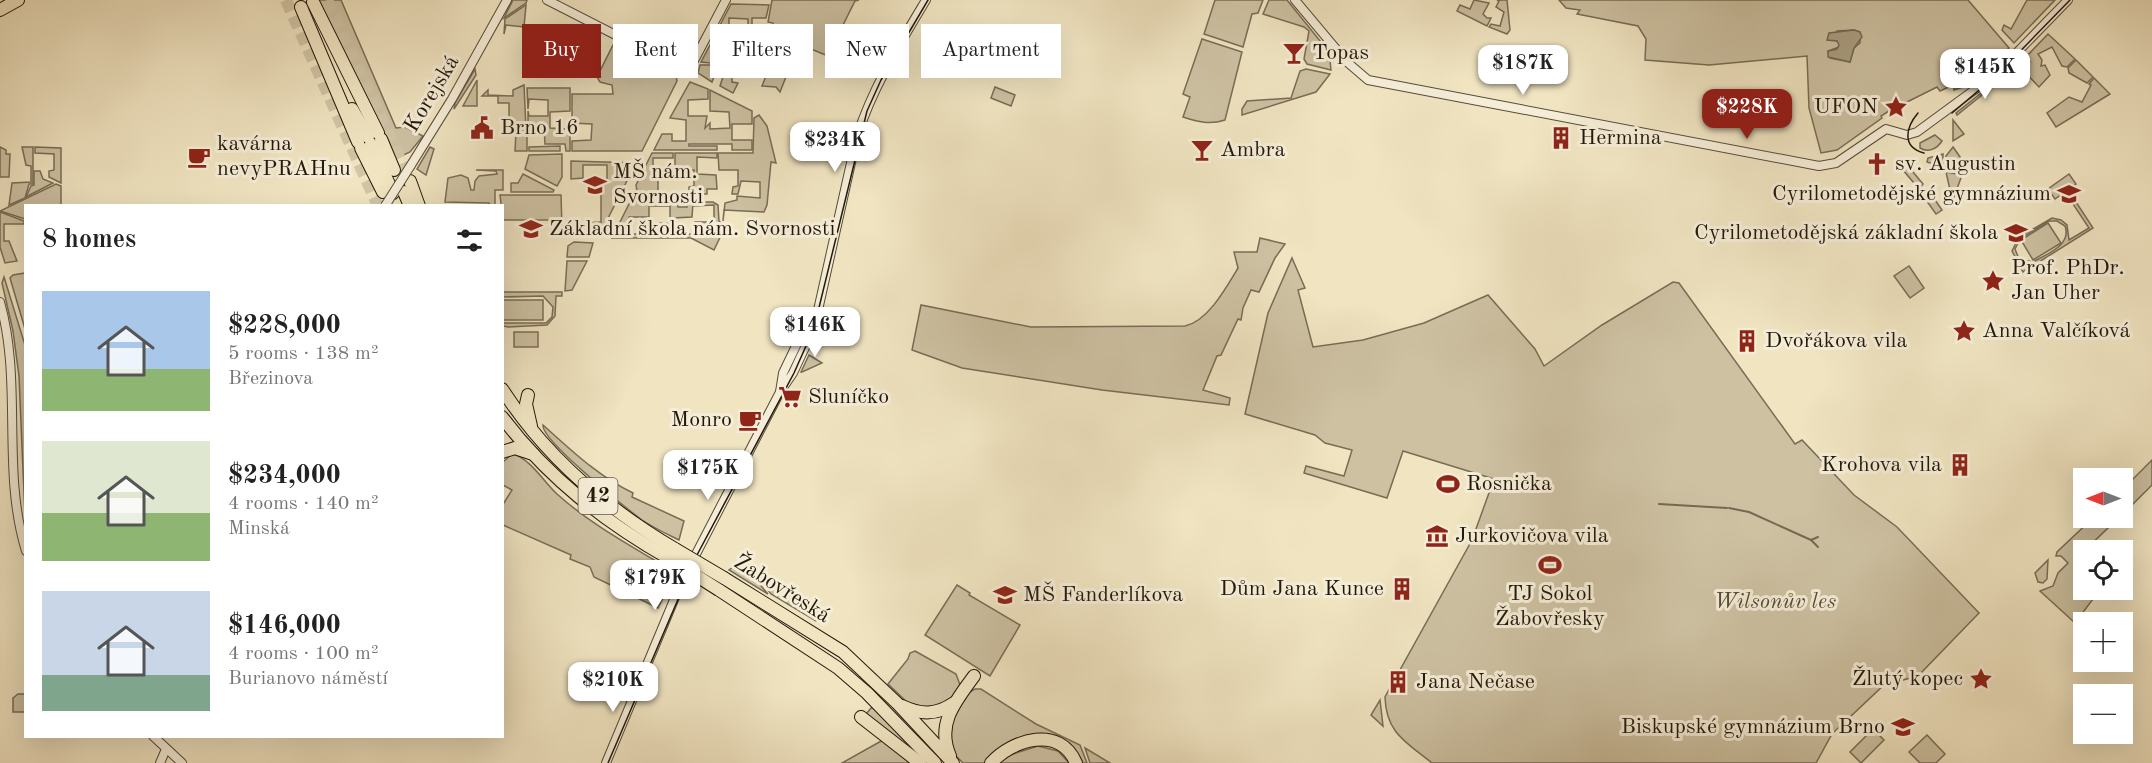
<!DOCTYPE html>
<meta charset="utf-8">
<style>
:root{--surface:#fff;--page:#f2f2f2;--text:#222;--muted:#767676;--accent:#8f2418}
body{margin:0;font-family:"Old Standard TT",serif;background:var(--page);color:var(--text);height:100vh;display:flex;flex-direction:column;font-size:22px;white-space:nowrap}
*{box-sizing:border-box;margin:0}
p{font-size:20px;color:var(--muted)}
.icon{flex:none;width:33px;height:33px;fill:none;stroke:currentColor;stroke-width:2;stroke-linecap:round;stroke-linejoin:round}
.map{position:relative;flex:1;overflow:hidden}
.sheet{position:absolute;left:24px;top:204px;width:480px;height:534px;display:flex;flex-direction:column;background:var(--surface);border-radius:0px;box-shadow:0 6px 24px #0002}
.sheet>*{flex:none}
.hud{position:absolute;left:522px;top:24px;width:570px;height:54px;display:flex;gap:12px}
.needle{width:39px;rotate:270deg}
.controls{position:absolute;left:2073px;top:468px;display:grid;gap:12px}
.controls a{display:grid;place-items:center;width:60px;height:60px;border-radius:0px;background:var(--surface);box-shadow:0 6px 24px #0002;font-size:30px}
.price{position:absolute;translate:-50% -51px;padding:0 14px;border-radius:12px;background:#fff;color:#222;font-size:20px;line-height:39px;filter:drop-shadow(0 2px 3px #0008)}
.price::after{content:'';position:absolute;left:50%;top:36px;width:18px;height:14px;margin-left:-9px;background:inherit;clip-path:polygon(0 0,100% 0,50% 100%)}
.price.active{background:var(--accent);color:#fff}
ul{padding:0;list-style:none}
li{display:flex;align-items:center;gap:18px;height:150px;padding:0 18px}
li span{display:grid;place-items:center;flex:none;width:168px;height:120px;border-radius:0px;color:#555}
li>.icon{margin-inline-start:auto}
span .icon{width:72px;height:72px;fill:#fffc;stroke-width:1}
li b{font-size:26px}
h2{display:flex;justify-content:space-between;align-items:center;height:72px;padding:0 18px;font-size:26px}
.tag{padding:0 21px;border-radius:0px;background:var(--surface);box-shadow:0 6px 24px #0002;font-size:21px;line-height:54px}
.tag.active{background:var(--accent);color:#fff}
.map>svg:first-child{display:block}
.green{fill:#cdc1a2;stroke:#786c56;stroke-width:1.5;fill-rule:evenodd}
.water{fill:#aa9f83;stroke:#746953;stroke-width:1.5}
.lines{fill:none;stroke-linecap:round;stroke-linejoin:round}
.stream{stroke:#746953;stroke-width:2}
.highway-tunnel{stroke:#d1c5a6;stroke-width:12;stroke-dasharray:12 6;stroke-linecap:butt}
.minor-casing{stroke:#564b38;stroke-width:10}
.highway-casing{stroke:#22180a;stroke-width:14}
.minor{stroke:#f5edd7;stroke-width:8}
.highway{stroke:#f0e4c1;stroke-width:12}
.tram{stroke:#22180a;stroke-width:1.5}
.minor-bridge-casing{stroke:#564b38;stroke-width:10;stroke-linecap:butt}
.highway-bridge-casing{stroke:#22180a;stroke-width:14;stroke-linecap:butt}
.minor-bridge{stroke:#f5edd7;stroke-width:8}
.highway-bridge{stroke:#f0e4c1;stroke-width:12}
.labels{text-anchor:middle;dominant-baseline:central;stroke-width:6;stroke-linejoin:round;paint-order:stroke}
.shield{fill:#f5edd7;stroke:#615848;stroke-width:1.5}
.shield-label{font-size:21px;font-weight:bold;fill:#22180a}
.poi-label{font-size:22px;fill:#22180a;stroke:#f5edd7;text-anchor:start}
.street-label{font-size:22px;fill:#22180a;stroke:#f5edd7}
.park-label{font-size:22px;font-style:italic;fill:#554b38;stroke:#f5edd7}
</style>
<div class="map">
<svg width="2152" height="763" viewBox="0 0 2152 763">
<rect width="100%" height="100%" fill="#f0e4c1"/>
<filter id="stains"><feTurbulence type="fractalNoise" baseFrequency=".00333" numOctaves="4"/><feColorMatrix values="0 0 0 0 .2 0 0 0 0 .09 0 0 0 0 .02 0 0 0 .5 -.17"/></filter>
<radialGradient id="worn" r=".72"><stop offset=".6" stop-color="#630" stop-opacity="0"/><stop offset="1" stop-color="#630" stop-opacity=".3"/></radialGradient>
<g class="green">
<polygon points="318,0 341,0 396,128 405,127 423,136 410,152 395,159"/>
<polygon points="513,0 527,0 526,3 504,18"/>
<polygon points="772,0 859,0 855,1 843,25 837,25 827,45 832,48 828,56 799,44 780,92 776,87 762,86 768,71 774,70 773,54 754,54 754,30 773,29 767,28 773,27 773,23 768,22"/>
<polygon points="1215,0 1263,0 1258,13 1252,14 1243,47 1204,34"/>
<polygon points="1269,0 1287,0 1329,52 1331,70 1307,64 1304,59 1309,31 1304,27 1263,14"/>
<polygon points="1474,0 1489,3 1483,14 1487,18 1491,18 1487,26 1457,11 1460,5 1470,9"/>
<polygon points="1497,0 1507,0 1510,30 1507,34 1489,27 1491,24 1500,26 1504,12 1496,7 1499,1"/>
<path d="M1559,0H1968L2009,48L1985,70L1940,91L1937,87L1889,111L1881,116L1882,118L1837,150L1821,153L1809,108L1807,56L1709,65L1645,60L1646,39L1638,26L1577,14L1580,10L1566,8ZM1854,30L1860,32V43L1854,48L1850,62L1830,58L1828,51L1839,47V43L1835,40L1837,31Z"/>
<polygon points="2027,0 2055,0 2014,43 2002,30 2004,25 2011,29"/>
<polygon points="731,4 769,5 766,18 752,18 752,43 711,43 718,29 729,30 729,36 748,35 748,19 729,18 729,28 719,27"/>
<polygon points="526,5 524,27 506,25 504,34 505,19"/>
<polygon points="2048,34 2075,59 2067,67 2062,66 2052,47 2038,54 2042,60 2041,66 2045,65 2050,75 2039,87 2018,65 2021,61 2024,64 2030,62 2025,58"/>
<path d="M1202,39L1242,52L1225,120C1210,125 1198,122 1183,117L1190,97L1183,94Z"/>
<polygon points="617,42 675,71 677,81 642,151 572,151 572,141 591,140 592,124 572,123 572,94 613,94 612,85 600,82 597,77 613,45"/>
<polygon points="710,45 752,45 750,65 732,66 732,82 738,83 733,93 720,86 725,71 730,70 730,54 711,54 711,63 701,62"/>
<polygon points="2076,60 2093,77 2087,83 2069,73 2068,68"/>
<polygon points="2014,62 1992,87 1957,115 1956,113 1990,86"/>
<polygon points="700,65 711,65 711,70 716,71 712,82 698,73"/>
<polygon points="1994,66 1978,82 1954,90 1954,88"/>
<polygon points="475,69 476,75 454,109 455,103"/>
<polygon points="1306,69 1330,74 1316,92 1242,115 1242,109 1247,101 1291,98 1300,71"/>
<polygon points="2094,78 2110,94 2056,127 2047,113 2069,97 2082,102 2091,85 2089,84"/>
<polygon points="477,80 477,106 463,106"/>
<polygon points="690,82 708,89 708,99 688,100 688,116 707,116 705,128 710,123 710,129 730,128 729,112 710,111 710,90 752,111 752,124 732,124 732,140 752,140 752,150 732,150 732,144 689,144 689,146 717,146 717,150 654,150 662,134 672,134 672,141 686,141 686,120 670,118"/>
<polygon points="524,85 526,130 509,130 509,103 498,103 498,96 482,96 488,90 488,95 513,96 513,90"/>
<polygon points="995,87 1015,95 1011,106 991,98"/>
<polygon points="527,88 570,88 570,111 550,112 550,128 570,129 570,151 566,151 565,144 545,144 544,128 528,129 528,111 529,116 548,116 548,100 529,99 528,109"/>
<polygon points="759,115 767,126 776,163 771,162 767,205 764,212 724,210 723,221 725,203 737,200 737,196 760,198 760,182 741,181 738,194 732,194 733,187 738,186 738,170 719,170 718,153 753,153 754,118"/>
<polygon points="1953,120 1964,134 1953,141"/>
<polygon points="516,132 527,132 527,151 515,151"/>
<path d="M1935,135L1942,141C1937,149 1928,153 1920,148V143Z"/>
<polygon points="560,146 560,151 529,151 529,147"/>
<polygon points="0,147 6,150 6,154 10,154 9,177 0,177"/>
<polygon points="22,147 33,147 33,184 29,184 25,198 9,205 12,183 31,182 31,166 26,165"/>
<polygon points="35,147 61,148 61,183 49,177 49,171 54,170 54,154 35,153"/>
<polygon points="430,147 434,149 426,175 417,169"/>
<polygon points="1953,147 1965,164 1963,173 1946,168 1946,156"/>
<polygon points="652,153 673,153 673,158 653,158 653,174 658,175 658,194 642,194 637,191 636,185"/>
<polygon points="675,153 717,153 717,158 697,157 697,174 716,175 717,189 707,189 707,194 689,194 689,187 694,186 694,170 675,170"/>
<polygon points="562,154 562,177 557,186 525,169 529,155"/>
<polygon points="1943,154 1943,167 1927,162 1928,158"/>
<polygon points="571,161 636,163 603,228 598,234 586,237 586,223 601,222 601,181 607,180 607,165 583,165 583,178 571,179"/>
<polygon points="1908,166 1923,184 1919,189 1903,170"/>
<polygon points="476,170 503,170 503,190 495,190 495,205 490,205 489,203 445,202 448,178 461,175 468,178 471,190 474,190 475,181 479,176 497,174 496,171"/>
<polygon points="34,171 40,171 43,179 53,183 26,197 31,186 34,185"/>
<polygon points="1946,172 1962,175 1954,197 1950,190"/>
<polygon points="523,174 554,190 553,192 511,192 511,183 518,183"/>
<polygon points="2069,174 2076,184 2055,199 2048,189"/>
<polygon points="56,184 61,186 61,205 26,206 25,219 0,211"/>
<polygon points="1929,191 1942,210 1936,214 1921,193"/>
<polygon points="500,195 561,195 562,228 559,228 558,220 503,220"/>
<polygon points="633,202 649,202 649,217 629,217 630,234 648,234 651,223 670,223 670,206 651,206 651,202 677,202 678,207 687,207 687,202 693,202 692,217 673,218 673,234 692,234 695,222 714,222 714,205 694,206 695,202 713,202 718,205 719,221 725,227 714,250 691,238 612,238 629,204"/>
<path d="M2076,202L2093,228L2023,272L2021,269L2027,265L2017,260L2012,251L2019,237L2052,218L2061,220L2067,225L2069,240L2089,228L2073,204ZM2049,221H2057L2065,226C2072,245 2047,254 2033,262L2019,259L2015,249L2020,239Z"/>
<polygon points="0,212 24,221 24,224 4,224 4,241 9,241 17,261 5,263 0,247"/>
<polygon points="2048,223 2061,243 2033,260 2021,240"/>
<path d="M1260,238L1285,244L1275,258L1259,292L1251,290L1243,308L1241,320L1238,319L1221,355L1217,356L1203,390L1230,398L1229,405L1102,390L962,368L912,350L921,305L1031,327L1185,326C1208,321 1226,288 1238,268L1234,252H1257Z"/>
<polygon points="574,242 593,243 589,257 567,257 568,246"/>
<path d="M1292,258L1305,288L1298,290L1313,347L1363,340L1424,323L1488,295L1535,349L1544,366L1602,325L1673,282L1679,283L1795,444L1802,440L1854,495L1897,527L1979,613L1918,676L1884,685L1832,734L1816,763H1432C1406,742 1386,733 1385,697L1472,540L1494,479L1403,451L1387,498L1304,473L1306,466L1344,476L1352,450L1325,443L1315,435L1245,414L1268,313Z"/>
<polygon points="567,261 587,261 572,290 565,291"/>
<polygon points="1909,266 1924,288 1910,298 1894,276"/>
<polygon points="25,273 26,273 25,329 10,278 13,275"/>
<polygon points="4,277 25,345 25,516 19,376 13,331 2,283"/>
<polygon points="503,292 562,292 562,296 556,296 555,316 547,325 508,327 503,326 503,323 546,323 552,317 553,307 543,296 503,297"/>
<rect x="503" y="300" width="40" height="20"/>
<rect x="514" y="332" width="24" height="15"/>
<polygon points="809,355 822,363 802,372 801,372"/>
<path d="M543,425C571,450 599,477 633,493L632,497L684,521L679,540C667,534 654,528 642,520C626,508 541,440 543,425Z"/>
<path d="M512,454C529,457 544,482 557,494C588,522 624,542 661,564L660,566L665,570L660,582L669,586L658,608L594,577L590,567L570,559L571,555L503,525L502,506L512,490L503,485V462Z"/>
<polygon points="2152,460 2152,485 2123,514 2123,489"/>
<polygon points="2093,518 2103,518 2108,528 2085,550 2078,551 2082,561 2076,567 2083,575 2084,590 2099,591 2075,623 2040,591 2053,586 2058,573 2068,563 2061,556 2056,556 2057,552"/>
<polygon points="2048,560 2047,579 2043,583 2038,582 2035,573"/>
<polygon points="733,567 751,574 768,594 729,570"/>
<polygon points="760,580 822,608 816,621 771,594"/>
<polygon points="957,585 970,593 969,595 1020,625 990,676 925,635"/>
<polygon points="915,651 956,674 960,685 952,700 929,709 908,703 888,684 908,659 910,653"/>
<path d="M975,689H981L1036,724L1080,745L1087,763H1083C1060,716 1012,732 984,763H963L952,752L947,728L968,693Z"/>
<polygon points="18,694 25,694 25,712 13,712 13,698"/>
<polygon points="1380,700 1383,726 1371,715"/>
<polygon points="872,707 878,712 926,763 866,714"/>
<polygon points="1873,729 1884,740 1861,763 1850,752"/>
<polygon points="1927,735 1945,754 1936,763 1920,763 1909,752"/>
<polygon points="883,740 914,763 842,763"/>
<polygon points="1038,746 1058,751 1069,763 998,763 1010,755"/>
<polygon points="1085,748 1110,763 1090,763"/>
</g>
<polygon class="water" points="1854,30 1860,32 1862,37 1854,48 1850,62 1828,57 1828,51 1837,49 1839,45 1837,41 1827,40 1829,33"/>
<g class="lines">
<g class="stream">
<polyline points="1659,504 1727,508"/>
<polyline points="1729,508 1749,512 1811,540 1818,537"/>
<polyline points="1811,540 1818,547"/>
</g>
<g class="highway-tunnel">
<polyline points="286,0 378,206"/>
<polyline points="327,0 410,181"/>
</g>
<g class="minor-casing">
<g id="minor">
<polyline points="547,0 688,72 726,0"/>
<polyline points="1295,0 1347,62 1368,80 1819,166 1836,163 1886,129 1907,135 1917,132 1996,74 2068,0"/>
<polyline points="411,165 452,99 507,0"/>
<path d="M0,302C23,383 1,470 26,551"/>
<polyline points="780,392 783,373 806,325 814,322"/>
<polyline points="153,736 182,763"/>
<polyline points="160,763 166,749"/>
<path d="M606,763L681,583L780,392L793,373L814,328L857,136C873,87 899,45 926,0"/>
</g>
</g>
<g class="highway-casing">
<g id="highway">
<polyline points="313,2 378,133"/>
<polyline points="301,7 358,142"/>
<polyline points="0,10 18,0"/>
<polyline points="352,109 368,137"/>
<polyline points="381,139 394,170"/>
<polyline points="371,144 393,193"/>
<polyline points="361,148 383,192"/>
<polyline points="410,181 419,206"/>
<polyline points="404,192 410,206"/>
<path d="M502,389C545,456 607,509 675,549"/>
<polyline points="528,395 526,404 531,426"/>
<path d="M502,417C548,478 605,522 670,559"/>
<polyline points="502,452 515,448 533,454"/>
<polyline points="724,578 843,652 898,704 953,763"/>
<polyline points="719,590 838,668 867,693 935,763"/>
<path d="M902,706C921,715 937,715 954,703"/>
<polyline points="861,717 920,763"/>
<path d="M950,756C936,724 955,702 974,676"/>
<path d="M991,763C1013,739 1060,725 1076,763"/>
</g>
</g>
<use href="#minor" class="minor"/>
<use href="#highway" class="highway"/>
<g class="tram">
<path d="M1918,113C1906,127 1901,147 1924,153"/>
<polyline points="1952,113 1997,75 2070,0"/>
<polyline points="608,763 697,555 794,373 814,328 867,111 881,80 928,0"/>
</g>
<g class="minor-bridge-casing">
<polyline id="minor-bridge" points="385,206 411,165"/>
</g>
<g class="highway-bridge-casing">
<g id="highway-bridge">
<polyline points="675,549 724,578"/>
<polyline points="670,559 719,590"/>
</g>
</g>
<use href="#minor-bridge" class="minor-bridge"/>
<use href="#highway-bridge" class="highway-bridge"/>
</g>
<defs>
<g id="bar-bare" transform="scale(1.8)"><path d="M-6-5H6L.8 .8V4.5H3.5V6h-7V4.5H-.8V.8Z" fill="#8f2418" stroke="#f5edd7" stroke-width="2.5" paint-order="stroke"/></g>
<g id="sight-bare" transform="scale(1.8)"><path d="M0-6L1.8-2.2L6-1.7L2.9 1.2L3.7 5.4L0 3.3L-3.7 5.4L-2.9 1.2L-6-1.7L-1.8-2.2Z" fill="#8f2418" stroke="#f5edd7" stroke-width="2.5" paint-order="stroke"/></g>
<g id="civic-bare" transform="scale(1.8)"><path d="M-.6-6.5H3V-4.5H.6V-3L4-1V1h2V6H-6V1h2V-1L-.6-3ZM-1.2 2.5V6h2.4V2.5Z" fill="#8f2418" stroke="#f5edd7" stroke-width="2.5" paint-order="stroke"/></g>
<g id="building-bare" transform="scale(1.8)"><path d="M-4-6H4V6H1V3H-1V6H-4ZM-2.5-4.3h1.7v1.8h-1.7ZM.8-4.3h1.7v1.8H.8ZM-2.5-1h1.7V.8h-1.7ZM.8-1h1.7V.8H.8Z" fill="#8f2418" stroke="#f5edd7" stroke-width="2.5" paint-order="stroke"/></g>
<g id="cafe-bare" transform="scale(1.8)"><path d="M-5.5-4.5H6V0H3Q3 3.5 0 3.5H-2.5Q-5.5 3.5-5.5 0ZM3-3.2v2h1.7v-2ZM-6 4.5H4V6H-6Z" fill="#8f2418" stroke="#f5edd7" stroke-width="2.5" paint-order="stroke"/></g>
<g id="church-bare" transform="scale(1.8)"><path d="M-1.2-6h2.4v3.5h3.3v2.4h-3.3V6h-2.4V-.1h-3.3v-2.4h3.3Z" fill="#8f2418" stroke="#f5edd7" stroke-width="2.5" paint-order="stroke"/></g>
<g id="school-bare" transform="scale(1.8)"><path d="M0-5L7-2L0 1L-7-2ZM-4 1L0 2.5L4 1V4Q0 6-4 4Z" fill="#8f2418" stroke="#f5edd7" stroke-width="2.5" paint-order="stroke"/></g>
<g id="supermarket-bare" transform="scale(1.8)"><path d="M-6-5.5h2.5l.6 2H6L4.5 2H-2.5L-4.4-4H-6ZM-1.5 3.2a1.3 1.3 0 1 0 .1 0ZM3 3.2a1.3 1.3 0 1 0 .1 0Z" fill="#8f2418" stroke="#f5edd7" stroke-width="2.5" paint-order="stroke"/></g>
<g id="stadium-bare" transform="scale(1.8)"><path d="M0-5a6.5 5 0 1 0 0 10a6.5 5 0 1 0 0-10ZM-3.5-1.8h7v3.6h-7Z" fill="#8f2418" stroke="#f5edd7" stroke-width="2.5" paint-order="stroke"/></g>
<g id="museum-bare" transform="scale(1.8)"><path d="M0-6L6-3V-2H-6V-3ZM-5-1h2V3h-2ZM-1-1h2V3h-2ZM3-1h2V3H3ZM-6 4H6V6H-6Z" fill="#8f2418" stroke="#f5edd7" stroke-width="2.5" paint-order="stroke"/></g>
</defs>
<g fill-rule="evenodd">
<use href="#bar-bare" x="1294" y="53"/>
<use href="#sight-bare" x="1896" y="107"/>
<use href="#civic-bare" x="482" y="128"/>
<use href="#building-bare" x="1561" y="138"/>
<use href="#bar-bare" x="1202" y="150"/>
<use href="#cafe-bare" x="199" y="157"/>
<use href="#church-bare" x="1877" y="164"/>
<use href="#school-bare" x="595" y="185"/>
<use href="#school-bare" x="2069" y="194"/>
<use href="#school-bare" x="531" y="229"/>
<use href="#school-bare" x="2016" y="233"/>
<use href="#sight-bare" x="1993" y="281"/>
<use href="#sight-bare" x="1964" y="331"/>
<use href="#building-bare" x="1747" y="341"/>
<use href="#supermarket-bare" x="790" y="397"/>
<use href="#cafe-bare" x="750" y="420"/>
<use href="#building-bare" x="1960" y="465"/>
<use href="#stadium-bare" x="1448" y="484"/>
<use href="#museum-bare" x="1437" y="536"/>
<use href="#stadium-bare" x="1550" y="565"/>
<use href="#building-bare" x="1402" y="589"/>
<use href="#school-bare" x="1005" y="595"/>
<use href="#sight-bare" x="1981" y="679"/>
<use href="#building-bare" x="1398" y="682"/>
<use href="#school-bare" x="1903" y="727"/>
</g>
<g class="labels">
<rect class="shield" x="578.5" y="478" width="39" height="36" rx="4.5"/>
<g class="shield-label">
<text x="598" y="496">42</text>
</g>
<g class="poi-label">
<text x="1312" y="53">Topas</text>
<text x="1878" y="107" text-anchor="end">UFON</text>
<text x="500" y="128">Brno 16</text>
<text x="1579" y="138">Hermina</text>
<text x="217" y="144">kavárna<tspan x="217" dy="25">nevyPRAHnu</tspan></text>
<text x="1220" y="150">Ambra</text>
<text x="1895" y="164">sv. Augustin</text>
<text x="613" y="172">MŠ nám.<tspan x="613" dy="25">Svornosti</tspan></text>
<text x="2051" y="194" text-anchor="end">Cyrilometodějské gymnázium</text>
<text x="549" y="229">Základní škola nám. Svornosti</text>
<text x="1998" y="233" text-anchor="end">Cyrilometodějská základní škola</text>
<text x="2011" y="268">Prof. PhDr.<tspan x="2011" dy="25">Jan Uher</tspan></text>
<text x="1982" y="331">Anna Valčíková</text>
<text x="1765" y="341">Dvořákova vila</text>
<text x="808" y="397">Sluníčko</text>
<text x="732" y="420" text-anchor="end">Monro</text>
<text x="1942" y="465" text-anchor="end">Krohova vila</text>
<text x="1466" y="484">Rosnička</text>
<text x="1455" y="536">Jurkovičova vila</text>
<text x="1384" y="589" text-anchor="end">Dům Jana Kunce</text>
<text x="1550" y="594" text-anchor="middle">TJ Sokol<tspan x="1550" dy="25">Žabovřesky</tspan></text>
<text x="1023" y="595">MŠ Fanderlíkova</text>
<text x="1963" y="679" text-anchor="end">Žlutý kopec</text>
<text x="1416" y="682">Jana Nečase</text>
<text x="1885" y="727" text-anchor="end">Biskupské gymnázium Brno</text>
</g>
<g class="street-label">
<text transform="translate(432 94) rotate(-59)">Korejská</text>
<text transform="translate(782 589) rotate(32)">Žabovřeská</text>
</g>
<g class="park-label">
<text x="1775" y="602">Wilsonův les</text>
</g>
</g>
<rect width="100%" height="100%" filter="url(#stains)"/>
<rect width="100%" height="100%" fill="url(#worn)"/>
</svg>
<div class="controls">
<a><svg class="needle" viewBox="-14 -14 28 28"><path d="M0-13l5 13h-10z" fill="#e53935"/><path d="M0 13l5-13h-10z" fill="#767676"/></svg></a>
<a><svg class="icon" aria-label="locate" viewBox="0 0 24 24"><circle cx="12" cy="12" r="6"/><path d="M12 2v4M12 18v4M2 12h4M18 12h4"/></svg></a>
<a>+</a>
<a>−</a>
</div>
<b class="price" style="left:1523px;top:96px">$187K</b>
<b class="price" style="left:1985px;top:100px">$145K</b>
<b class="price active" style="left:1747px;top:140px">$228K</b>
<b class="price" style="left:835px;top:173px">$234K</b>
<b class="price" style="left:815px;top:358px">$146K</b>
<b class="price" style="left:708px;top:501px">$175K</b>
<b class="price" style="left:655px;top:611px">$179K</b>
<b class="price" style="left:613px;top:713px">$210K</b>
<div class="hud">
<a class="tag active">Buy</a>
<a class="tag">Rent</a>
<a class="tag">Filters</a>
<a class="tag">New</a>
<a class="tag">Apartment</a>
</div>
<section class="sheet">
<h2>8 homes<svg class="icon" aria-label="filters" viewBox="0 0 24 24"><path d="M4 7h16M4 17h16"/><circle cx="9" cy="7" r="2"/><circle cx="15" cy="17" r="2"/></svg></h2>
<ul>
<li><span style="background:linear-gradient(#a9c7e8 65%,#8fb573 0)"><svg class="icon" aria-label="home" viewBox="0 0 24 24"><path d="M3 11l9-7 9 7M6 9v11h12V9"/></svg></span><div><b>$228,000</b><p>5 rooms · 138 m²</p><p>Březinova</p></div></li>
<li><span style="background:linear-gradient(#dfe7d0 60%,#8fb573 0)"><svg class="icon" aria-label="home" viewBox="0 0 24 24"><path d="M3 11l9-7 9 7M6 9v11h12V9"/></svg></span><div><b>$234,000</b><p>4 rooms · 140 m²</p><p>Minská</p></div></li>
<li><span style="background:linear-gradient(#c9d6e8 70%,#7fa58c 0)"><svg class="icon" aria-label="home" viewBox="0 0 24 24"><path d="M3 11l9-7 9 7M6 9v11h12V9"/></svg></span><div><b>$146,000</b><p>4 rooms · 100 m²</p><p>Burianovo náměstí</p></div></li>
</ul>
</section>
</div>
